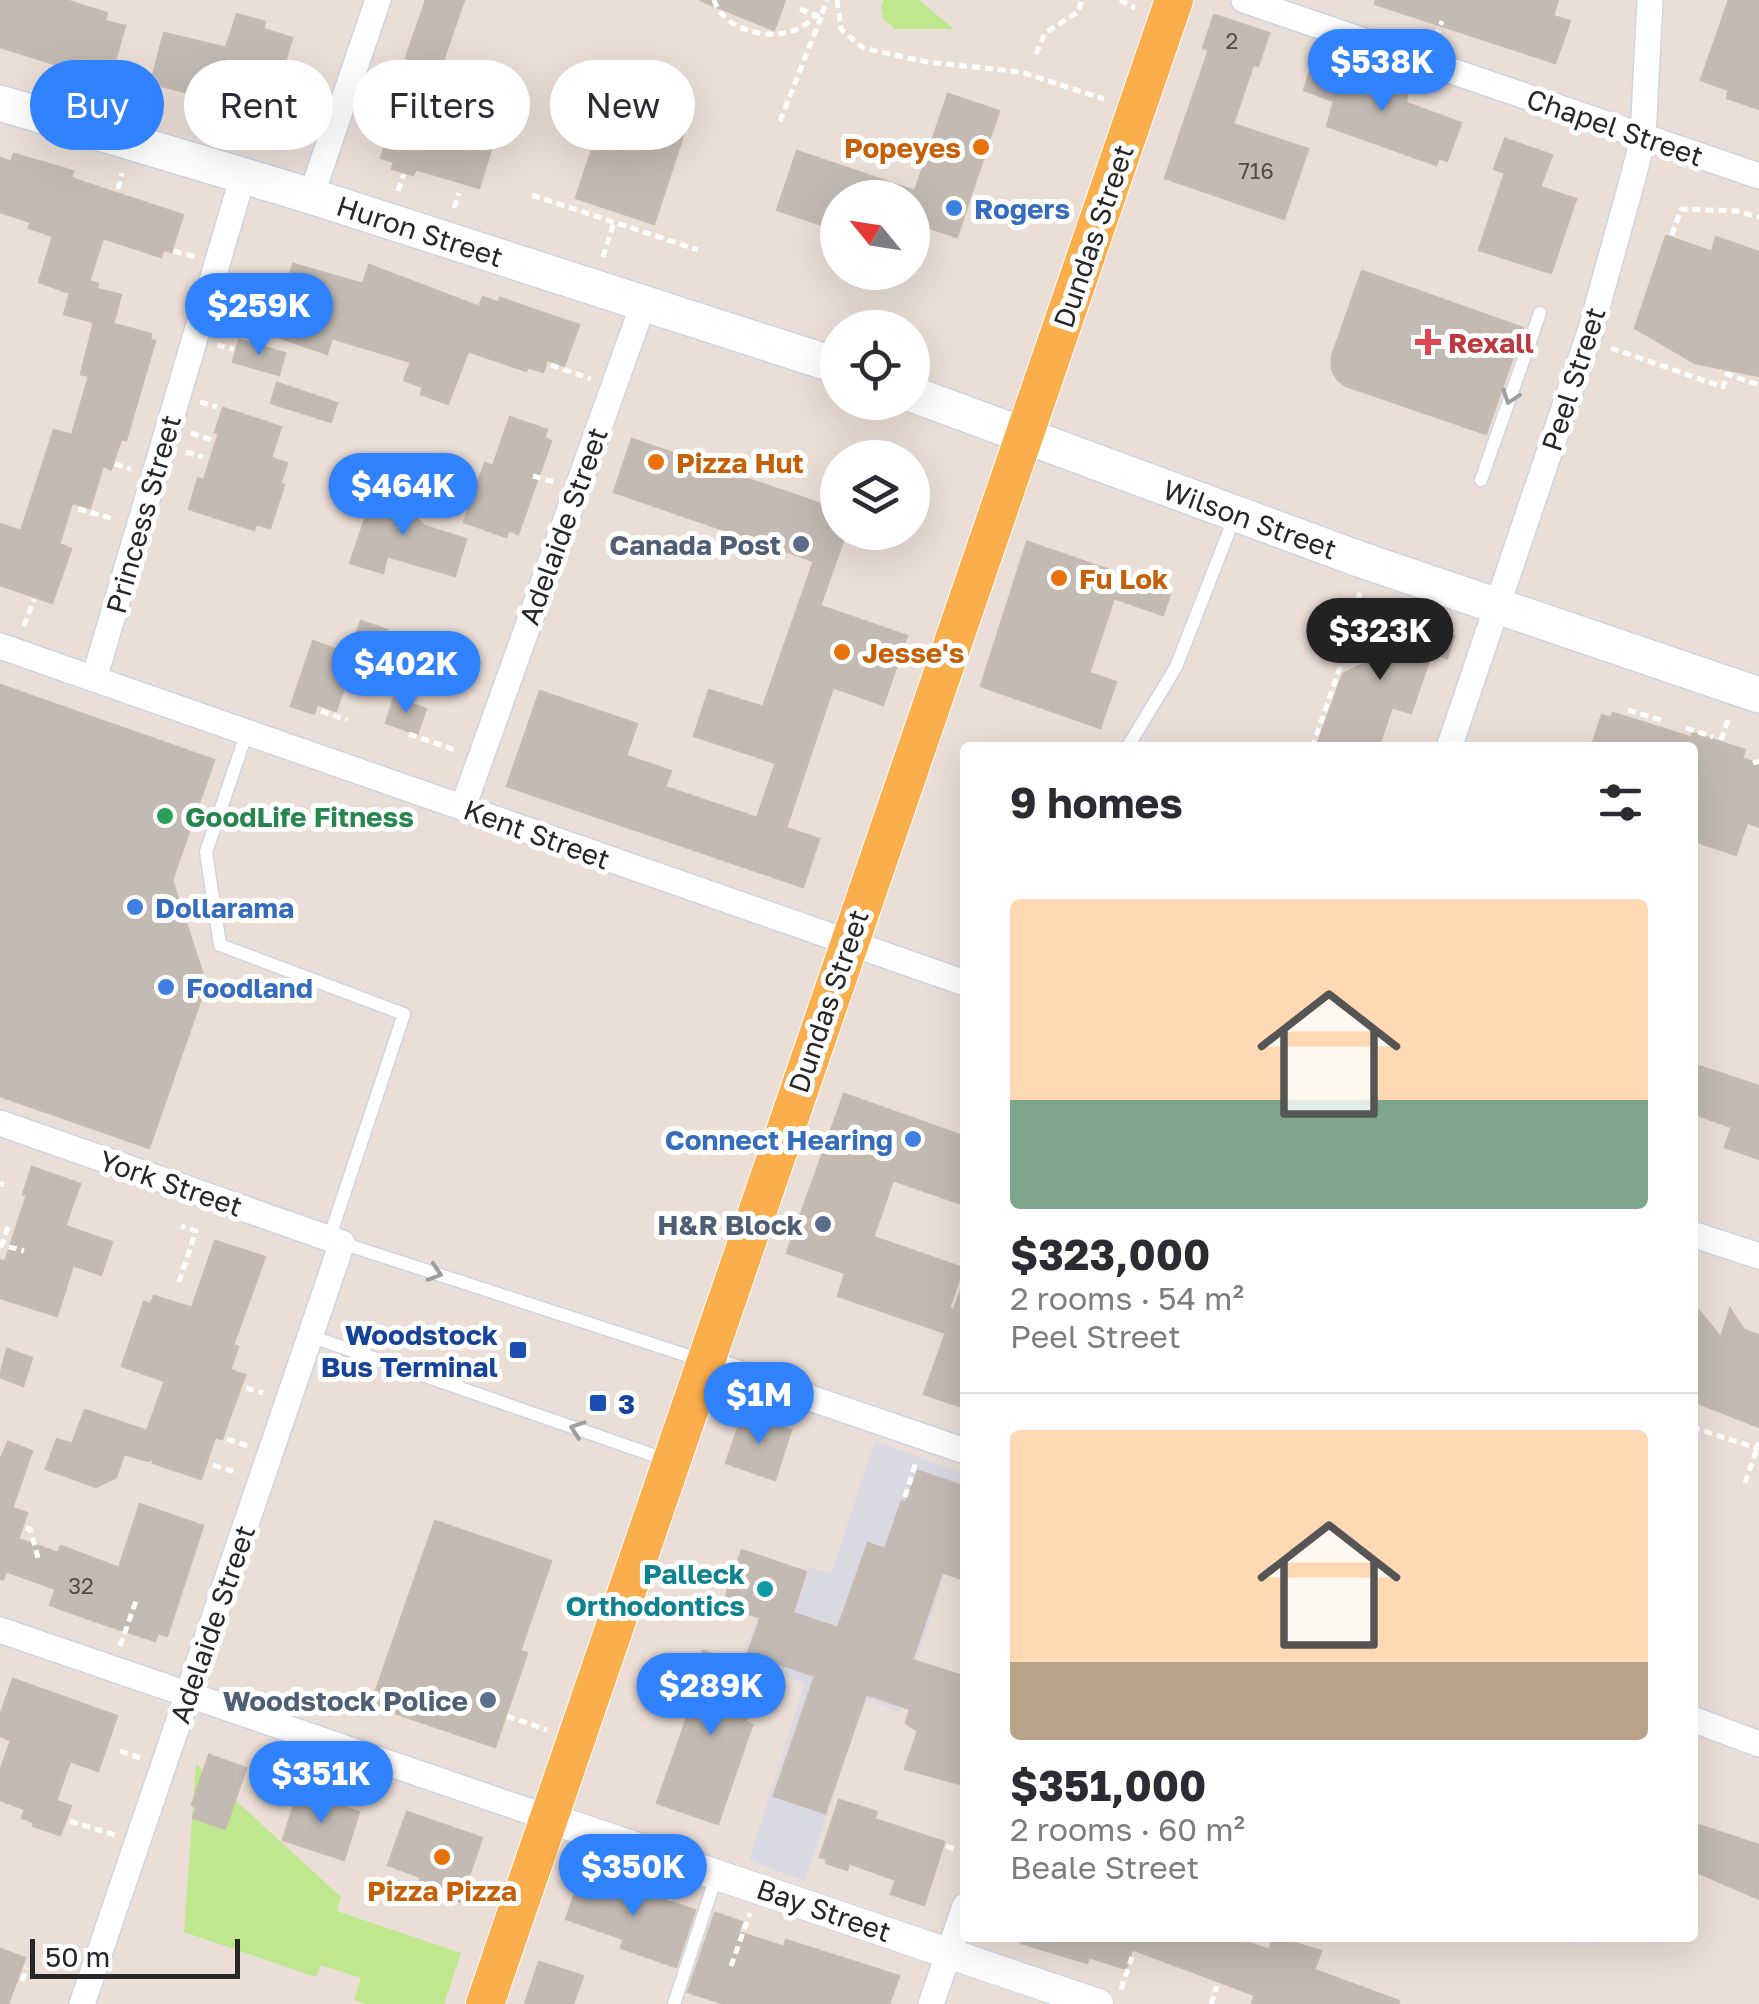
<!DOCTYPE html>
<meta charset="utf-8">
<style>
:root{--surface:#fff;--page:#f7f7f7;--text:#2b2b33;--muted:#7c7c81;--line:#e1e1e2;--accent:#3082ff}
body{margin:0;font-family:"Golos Text",sans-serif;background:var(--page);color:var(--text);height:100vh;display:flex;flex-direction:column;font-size:38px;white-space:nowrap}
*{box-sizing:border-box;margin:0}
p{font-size:32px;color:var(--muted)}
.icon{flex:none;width:55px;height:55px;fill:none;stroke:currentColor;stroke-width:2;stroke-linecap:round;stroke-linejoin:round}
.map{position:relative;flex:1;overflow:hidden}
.side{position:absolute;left:960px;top:742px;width:738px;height:1200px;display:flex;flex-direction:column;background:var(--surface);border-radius:10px;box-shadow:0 10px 40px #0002}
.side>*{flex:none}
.guide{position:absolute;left:30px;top:60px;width:780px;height:90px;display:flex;gap:20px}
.needle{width:65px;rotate:300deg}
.buttons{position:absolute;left:820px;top:180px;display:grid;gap:20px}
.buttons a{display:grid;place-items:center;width:110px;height:110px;border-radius:50%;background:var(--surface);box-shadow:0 10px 40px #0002;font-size:50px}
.scale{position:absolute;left:30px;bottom:25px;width:210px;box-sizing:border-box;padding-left:10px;border:5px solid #272727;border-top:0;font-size:28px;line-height:35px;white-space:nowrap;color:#272727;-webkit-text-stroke:8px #fff;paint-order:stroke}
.price{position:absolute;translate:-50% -85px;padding:0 22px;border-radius:35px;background:var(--accent);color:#fff;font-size:32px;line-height:65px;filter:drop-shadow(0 2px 5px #0008)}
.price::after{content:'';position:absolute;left:50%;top:60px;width:30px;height:22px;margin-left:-15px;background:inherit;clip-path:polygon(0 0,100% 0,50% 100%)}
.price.active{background:#222;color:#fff}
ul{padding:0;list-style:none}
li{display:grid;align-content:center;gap:20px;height:530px;padding:0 50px}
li+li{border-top:2px solid var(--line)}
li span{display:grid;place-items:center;height:310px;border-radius:10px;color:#555}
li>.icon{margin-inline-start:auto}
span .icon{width:180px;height:180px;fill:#fffc;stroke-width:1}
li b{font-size:42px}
h2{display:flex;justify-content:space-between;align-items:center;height:120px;padding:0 50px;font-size:42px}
.pill{padding:0 35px;border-radius:45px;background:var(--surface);box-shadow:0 10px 40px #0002;font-size:35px;line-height:90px}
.pill.active{background:var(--accent);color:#fff}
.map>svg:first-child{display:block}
.industrial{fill:#d9d9e3}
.green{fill:#bfe78e}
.building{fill:#c2bab3;stroke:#c6bab1;stroke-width:2.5}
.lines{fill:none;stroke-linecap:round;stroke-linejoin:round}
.service-casing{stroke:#ccd5e2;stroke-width:15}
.minor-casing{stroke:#ccd5e2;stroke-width:28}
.tertiary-casing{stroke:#ccd5e2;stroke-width:32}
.secondary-casing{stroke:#ccd5e2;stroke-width:38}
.primary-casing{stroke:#fff;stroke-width:40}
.path{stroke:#fff;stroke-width:5;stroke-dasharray:8 5;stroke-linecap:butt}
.service{stroke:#fff;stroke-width:12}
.minor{stroke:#fff;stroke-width:25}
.tertiary{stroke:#fff;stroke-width:30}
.secondary{stroke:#fff;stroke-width:35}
.primary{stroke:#fbae4c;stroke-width:38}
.oneway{stroke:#9e9e9e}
.food-dot{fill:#e8710a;stroke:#fff;stroke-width:4}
.shop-dot{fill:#3f7fe0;stroke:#fff;stroke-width:4}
.health-dot{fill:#e0444e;stroke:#fff;stroke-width:4}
.service-dot{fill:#5c6f8a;stroke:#fff;stroke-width:4}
.leisure-dot{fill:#2e9e5b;stroke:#fff;stroke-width:4}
.transit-dot{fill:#1a4fb4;stroke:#fff;stroke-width:4}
.culture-dot{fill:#0f9aa8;stroke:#fff;stroke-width:4}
.labels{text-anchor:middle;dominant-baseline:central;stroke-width:10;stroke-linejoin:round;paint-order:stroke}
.number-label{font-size:22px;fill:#4e4c4a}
.street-label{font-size:28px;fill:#272727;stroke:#fff}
.food-label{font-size:28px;font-weight:bold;fill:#c56008;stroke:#fff;text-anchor:start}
.shop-label{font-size:28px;font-weight:bold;fill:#366cbe;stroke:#fff;text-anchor:start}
.health-label{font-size:28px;font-weight:bold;fill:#be3a42;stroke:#fff;text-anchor:start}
.service-label{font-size:28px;font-weight:bold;fill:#4e5e75;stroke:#fff;text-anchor:end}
.leisure-label{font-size:28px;font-weight:bold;fill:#27864d;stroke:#fff;text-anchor:start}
.transit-label{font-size:28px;font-weight:bold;fill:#164399;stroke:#fff;text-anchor:end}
.culture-label{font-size:28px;font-weight:bold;fill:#0d838f;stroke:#fff;text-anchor:end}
</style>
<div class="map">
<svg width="1759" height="2004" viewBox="0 0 1759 2004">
<rect width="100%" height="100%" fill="#ebded7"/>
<polygon class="industrial" points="875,1441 965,1474 965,1510 900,1712 866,1699 805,1881 749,1860 805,1683 743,1661 757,1618 790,1629 810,1567 831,1574"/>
<g class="green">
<polygon points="884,0 919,0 954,29 895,29 884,20 881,6"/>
<polygon points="196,1764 341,1897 337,1911 461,1953 444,2004 366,2004 354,2000 361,1978 321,1965 316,1977 184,1932"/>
</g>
<g class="building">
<polygon points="0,0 65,0 107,13 105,21 125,26 109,81 0,47"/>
<polygon points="426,0 464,0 440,69 406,58"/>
<polygon points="700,0 785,0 774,30"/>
<polygon points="1376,0 1558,0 1553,16 1570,21 1555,63 1375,4"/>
<polygon points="1729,0 1759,0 1759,109 1727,98 1729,90 1701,80"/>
<polygon points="237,14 265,22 263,29 292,38 273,102 244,93 240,106 151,83 164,33 226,48"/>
<polygon points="1214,15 1269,33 1258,66 1253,65 1233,124 1308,149 1284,219 1165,178 1209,50 1203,48"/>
<polygon points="1314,59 1380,83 1382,76 1408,85 1406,103 1461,123 1447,161 1439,158 1436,165 1327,126 1334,101 1304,90"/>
<polygon points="427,80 456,89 452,103 460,105 456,118 497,130 479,188 416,169 413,175 392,169 394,162 381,158 391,126 410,132"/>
<polygon points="948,94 999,111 957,237 912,222 913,198 838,198 838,230 777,210 797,151 915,191"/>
<polygon points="607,104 685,129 654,224 576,198"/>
<polygon points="1505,139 1552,155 1540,187 1576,199 1551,273 1479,250 1505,173 1494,169"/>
<polygon points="14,154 73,171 71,177 79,181 183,215 171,252 163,249 161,257 103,238 89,281 98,284 97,289 121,295 113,324 151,334 150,340 155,341 126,440 121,439 111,469 103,466 90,508 72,503 59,544 71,549 52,603 0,585 0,524 21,531 54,430 72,435 89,376 81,374 94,322 64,314 70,293 39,282 53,236 29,228 31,222 0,212 0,158 11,162"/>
<polygon points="1666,236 1712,252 1716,237 1759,252 1759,376 1695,363 1635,328"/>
<polygon points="293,264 363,284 369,265 479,307 483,297 499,303 500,298 579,325 564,366 547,360 543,372 528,367 526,371 468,351 448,404 421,394 423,387 404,380 411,362 332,338 327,354 273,335"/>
<polygon points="1362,271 1523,328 1486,434 1346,386 1338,380 1332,370 1332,356"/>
<polygon points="239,340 285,353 279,375 233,362"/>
<polygon points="277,383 337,403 331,422 271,403"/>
<polygon points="223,408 281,427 271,458 287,463 280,484 284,485 270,528 256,524 254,530 189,509 198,478 204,480 219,433 215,432"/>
<polygon points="510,417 547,430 544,438 551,441 518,534 509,530 506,537 464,522 485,463 493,466"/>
<polygon points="632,439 838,510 838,532 846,532 820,606 907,636 883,705 833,687 786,828 819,839 803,887 507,786 540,691 637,724 626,756 671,771 665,787 757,818 776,763 694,736 709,690 763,707 814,561 614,492"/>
<polygon points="379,479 424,526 466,539 455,576 387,556 383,573 350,563"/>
<polygon points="1027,542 1171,591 1163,615 1114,598 1089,673 1116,682 1100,728 981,686"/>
<polygon points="1355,617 1407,634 1418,623 1454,636 1447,658 1432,652 1411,713 1392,707 1378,748 1316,748 1343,674 1387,653 1347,642"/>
<polygon points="361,621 387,630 375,663 355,656 336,711 317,704 314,714 291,706 313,641 349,654"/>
<polygon points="0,685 214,760 172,880 206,984 149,1148 0,1096"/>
<polygon points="394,698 426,709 417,734 386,723"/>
<polygon points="1613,713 1692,738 1692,733 1745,750 1742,758 1759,764 1759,827 1747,822 1736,855 1692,840 1692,748 1591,748 1602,715 1611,718"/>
<polygon points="1692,1064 1759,1086 1759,1159 1725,1147 1732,1127 1692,1113"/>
<polygon points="844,1094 965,1137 965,1205 893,1180 873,1237 963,1268 949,1308 954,1310 962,1288 965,1289 965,1408 924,1394 946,1333 838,1296 845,1273 787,1253"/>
<polygon points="32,1167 80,1184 65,1226 112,1242 101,1275 73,1265 57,1316 0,1298 0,1260 5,1262 27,1195 23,1194"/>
<polygon points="215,1241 265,1257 233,1345 238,1347 230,1370 245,1375 222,1439 215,1437 201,1479 153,1463 155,1458 148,1461 124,1454 116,1477 96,1487 46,1469 57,1439 72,1444 85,1410 147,1431 165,1381 122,1366 144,1302 151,1304 154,1296 192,1308"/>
<polygon points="1692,1302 1721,1338 1730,1309 1744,1330 1759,1335 1759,1427 1698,1403 1699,1398 1692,1396"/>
<polygon points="7,1349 32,1358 23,1386 0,1377"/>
<polygon points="743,1414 791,1430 775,1480 726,1463"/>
<polygon points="8,1442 32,1451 12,1508 27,1513 18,1539 58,1553 61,1546 119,1568 140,1504 203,1526 167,1636 158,1633 155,1641 92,1620 50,1605 56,1589 6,1571 3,1579 0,1579 0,1461"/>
<polygon points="918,1471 965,1487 965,1507 959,1526 965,1528 965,1580 942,1572 912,1660 965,1677 965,1771 961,1784 905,1769 918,1731 906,1723 910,1709 866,1694 825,1813 774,1796 815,1676 748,1653 761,1618 723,1605 742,1550 806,1572 793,1613 838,1628 868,1543 885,1549 902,1501 906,1502"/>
<polygon points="435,1521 551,1561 520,1651 527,1653 495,1747 371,1705"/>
<polygon points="703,1651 763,1672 745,1722 752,1725 718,1824 657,1803 692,1704 685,1702"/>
<polygon points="13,1679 117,1716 98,1771 70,1761 56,1801 71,1806 60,1835 33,1826 34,1822 22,1818 25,1809 0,1800 0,1772 11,1740 0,1736 0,1716"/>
<polygon points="209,1755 246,1768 225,1829 193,1818 197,1807 192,1805"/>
<polygon points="298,1792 359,1812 344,1860 283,1840"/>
<polygon points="839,1800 877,1812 874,1819 944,1842 924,1905 891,1894 896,1880 849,1863 847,1870 826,1863 827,1859 820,1857"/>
<polygon points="407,1812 482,1838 460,1902 418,1887 421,1877 388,1865"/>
<polygon points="1692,1823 1759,1845 1759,1899 1692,1870"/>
<polygon points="582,1874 695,1910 676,1967 621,1948 624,1939 566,1919"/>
<polygon points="715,1913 742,1922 738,1932 784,1947 786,1940 899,1976 889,2004 725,2004 688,1992"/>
<polygon points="1022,1938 1234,1938 1269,1950 1273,1938 1278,1938 1321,1951 1314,1970 1399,2001 1398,2004 1252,2004 1255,1995 1132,1949 1126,1969 1089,1957 1087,1963 1021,1943"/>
<polygon points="0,1949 25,1958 8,2004 0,2004"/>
<polygon points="539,1962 583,1976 573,2004 525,2004"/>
</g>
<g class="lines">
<g class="service-casing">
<g id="service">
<polyline points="1481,480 1540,313"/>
<polyline points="247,732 206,852 220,945 404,1014 329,1239"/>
<polyline points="1127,748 1176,667 1235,516"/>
<polyline points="342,1243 701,1360"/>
<polyline points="310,1336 667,1460"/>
<polyline points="674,2004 717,1874"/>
</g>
</g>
<g class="minor-casing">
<g id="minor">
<polyline points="1244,0 1759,176"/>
<polyline points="311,196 378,0"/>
<polyline points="0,646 965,983"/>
<polyline points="94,679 243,176"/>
<polyline points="1449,748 1591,329 1634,174 1643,137 1650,0"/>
<polyline points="463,807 644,302"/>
<polyline points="0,1123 342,1243 82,2004"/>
<polyline points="1692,1234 1759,1256"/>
<polyline points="705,1362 965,1451"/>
<polyline points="0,1630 549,1818"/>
<polyline points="1692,1719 1759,1744"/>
<polyline points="931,2004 965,1906"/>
</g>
</g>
<g class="tertiary-casing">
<polyline id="tertiary" points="549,1818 1098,2004"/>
</g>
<g class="secondary-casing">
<g id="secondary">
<polyline points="0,103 311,196 838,366"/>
<polyline points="912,394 1359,559 1759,695"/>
</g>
</g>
<g class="primary-casing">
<polyline id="primary" points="485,2004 1174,0"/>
</g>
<g class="path">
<path d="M714,0C726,37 792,47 815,15"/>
<polyline points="837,0 841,29 863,48 927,62 1021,72 1104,99"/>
<polyline points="1120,0 1135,8"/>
<polyline points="800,9 821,17 827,0"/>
<polyline points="1436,37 1442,21"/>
<polyline points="1036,54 1045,33 1079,11 1081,0"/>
<polyline points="373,85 433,104"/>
<polyline points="101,100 109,75"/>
<polyline points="780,121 821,17"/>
<polyline points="118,189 122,173"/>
<polyline points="398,191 404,174"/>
<polyline points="532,195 698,250"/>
<polyline points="454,208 459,193"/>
<polyline points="1672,235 1681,209 1736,211 1759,217"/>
<polyline points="174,251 196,257"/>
<polyline points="603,257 614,222"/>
<polyline points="217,345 234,349"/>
<polyline points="1611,348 1723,387 1727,374 1759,385"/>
<polyline points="551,365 591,379"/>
<polyline points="200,402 217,407"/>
<polyline points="191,433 212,440"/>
<polyline points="186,452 203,457"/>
<polyline points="115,464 131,469"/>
<polyline points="533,476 554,482"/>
<polyline points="78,509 114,519"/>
<polyline points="24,626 34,599"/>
<polyline points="1628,710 1664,721"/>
<polyline points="321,711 347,720"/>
<polyline points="1686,728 1713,737"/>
<polyline points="409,734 458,751"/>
<polyline points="1721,740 1728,720"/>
<polyline points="1382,746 1387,748"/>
<polyline points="1476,747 1482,744 1507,748"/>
<polyline points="1312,748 1345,653 1344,642 1360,593"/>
<polyline points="1753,763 1759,761"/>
<polyline points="0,1183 4,1185"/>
<polyline points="8,1227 2,1245 24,1251"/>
<polyline points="179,1282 196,1231 181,1226"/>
<polyline points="246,1388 263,1393"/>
<polyline points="1692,1427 1759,1449"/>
<polyline points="227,1439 248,1446"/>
<polyline points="213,1465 238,1473"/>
<polyline points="1745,1483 1759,1443"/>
<polyline points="905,1497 916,1462"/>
<polyline points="26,1528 30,1529 39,1561"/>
<polyline points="120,1646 136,1601"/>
<polyline points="507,1716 547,1730"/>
<polyline points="120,1751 141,1758"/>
<polyline points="70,1821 115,1835"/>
<polyline points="946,1846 954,1849"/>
<polyline points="1574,1938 1587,1942"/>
<polyline points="731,1966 750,1913"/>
<polyline points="22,1981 27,1968"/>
<polyline points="1121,1989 1133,1954"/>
<polyline points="1211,2004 1217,1986"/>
</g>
<use href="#service" class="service"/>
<use href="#minor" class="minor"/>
<use href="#tertiary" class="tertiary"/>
<use href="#secondary" class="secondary"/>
<use href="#primary" class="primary"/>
</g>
<defs><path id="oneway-chevron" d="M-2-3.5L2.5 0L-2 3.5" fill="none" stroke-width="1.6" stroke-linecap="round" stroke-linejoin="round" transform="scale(2.5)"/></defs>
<g class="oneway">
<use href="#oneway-chevron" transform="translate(1510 397) rotate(109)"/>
<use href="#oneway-chevron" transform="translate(435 1273) rotate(18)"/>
<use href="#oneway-chevron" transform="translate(577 1429) rotate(-161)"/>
</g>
<g class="food-dot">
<circle cx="981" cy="147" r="10"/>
<circle cx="656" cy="462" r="10"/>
<circle cx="1059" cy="578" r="10"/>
<circle cx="842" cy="652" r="10"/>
<circle cx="442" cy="1857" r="10"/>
</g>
<g class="shop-dot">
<circle cx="954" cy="208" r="10"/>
<circle cx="135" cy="907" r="10"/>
<circle cx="166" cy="987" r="10"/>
<circle cx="913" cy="1139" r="10"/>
</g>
<path class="health-dot" d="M1423 327h10v10h10v10h-10v10h-10v-10h-10v-10h10z"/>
<g class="service-dot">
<circle cx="801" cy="544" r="10"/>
<circle cx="823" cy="1224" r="10"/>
<circle cx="488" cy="1700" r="10"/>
</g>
<circle class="leisure-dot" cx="165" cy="816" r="10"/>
<g class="transit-dot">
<rect x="508" y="1340" width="20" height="20" rx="5"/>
<rect x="588" y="1393" width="20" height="20" rx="5"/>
</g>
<circle class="culture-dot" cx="765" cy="1589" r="10"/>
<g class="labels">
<g class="number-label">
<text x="1232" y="40">2</text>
<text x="1256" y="170">716</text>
<text x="81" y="1585">32</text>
</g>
<g class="street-label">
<text transform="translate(1615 127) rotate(19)">Chapel Street</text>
<text transform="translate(420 231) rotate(18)">Huron Street</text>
<text transform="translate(1093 236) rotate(-71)">Dundas Street</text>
<text transform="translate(1573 379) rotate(-72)">Peel Street</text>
<text transform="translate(143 514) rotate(-74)">Princess Street</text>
<text transform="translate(1250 519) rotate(20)">Wilson Street</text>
<text transform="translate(563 526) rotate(-70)">Adelaide Street</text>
<text transform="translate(537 834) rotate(20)">Kent Street</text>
<text transform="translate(828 1001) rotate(-71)">Dundas Street</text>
<text transform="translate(171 1183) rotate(19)">York Street</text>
<text transform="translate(212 1624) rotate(-71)">Adelaide Street</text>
<text transform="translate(824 1910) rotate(19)">Bay Street</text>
</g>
<g class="food-label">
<text x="961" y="147" text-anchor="end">Popeyes</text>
<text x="676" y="462">Pizza Hut</text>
<text x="1079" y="578">Fu Lok</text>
<text x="862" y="652">Jesse's</text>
<text x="442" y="1890" text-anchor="middle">Pizza Pizza</text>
</g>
<g class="shop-label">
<text x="974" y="208">Rogers</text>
<text x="155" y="907">Dollarama</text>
<text x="186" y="987">Foodland</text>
<text x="893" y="1139" text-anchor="end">Connect Hearing</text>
</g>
<g class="health-label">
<text x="1448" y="342">Rexall</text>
</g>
<g class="service-label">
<text x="781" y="544">Canada Post</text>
<text x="803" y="1224">H&amp;R Block</text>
<text x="468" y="1700">Woodstock Police</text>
</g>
<g class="leisure-label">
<text x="185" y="816">GoodLife Fitness</text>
</g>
<g class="transit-label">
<text x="498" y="1334">Woodstock<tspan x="498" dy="32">Bus Terminal</tspan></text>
<text x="618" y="1403" text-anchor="start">3</text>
</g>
<g class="culture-label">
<text x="745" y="1573">Palleck<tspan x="745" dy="32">Orthodontics</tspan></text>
</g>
</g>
</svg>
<div class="buttons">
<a><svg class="needle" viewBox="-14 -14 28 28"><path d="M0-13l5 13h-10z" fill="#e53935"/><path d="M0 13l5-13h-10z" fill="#7c7c81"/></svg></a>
<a><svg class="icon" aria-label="locate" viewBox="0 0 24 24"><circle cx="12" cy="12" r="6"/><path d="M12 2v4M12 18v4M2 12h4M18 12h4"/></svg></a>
<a><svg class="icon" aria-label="layers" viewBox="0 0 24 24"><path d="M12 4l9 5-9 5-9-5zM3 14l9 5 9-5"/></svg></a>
</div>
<div class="scale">50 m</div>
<b class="price" style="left:1382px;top:114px">$538K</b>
<b class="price" style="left:259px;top:358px">$259K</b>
<b class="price" style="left:403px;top:538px">$464K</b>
<b class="price active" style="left:1380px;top:683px">$323K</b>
<b class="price" style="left:406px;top:716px">$402K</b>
<b class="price" style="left:759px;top:1447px">$1M</b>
<b class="price" style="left:711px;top:1738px">$289K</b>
<b class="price" style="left:321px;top:1826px">$351K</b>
<b class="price" style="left:633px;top:1919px">$350K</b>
<div class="guide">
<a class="pill active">Buy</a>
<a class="pill">Rent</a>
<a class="pill">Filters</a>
<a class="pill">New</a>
</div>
<section class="side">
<h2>9 homes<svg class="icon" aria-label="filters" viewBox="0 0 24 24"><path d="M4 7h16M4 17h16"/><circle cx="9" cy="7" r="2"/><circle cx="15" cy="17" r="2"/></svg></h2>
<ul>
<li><span style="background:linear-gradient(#ffd9b3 65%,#7fa58c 0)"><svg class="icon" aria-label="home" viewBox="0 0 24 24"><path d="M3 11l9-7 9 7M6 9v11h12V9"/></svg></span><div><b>$323,000</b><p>2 rooms · 54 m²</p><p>Peel Street</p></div></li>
<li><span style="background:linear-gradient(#ffd9b3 75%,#b9a48a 0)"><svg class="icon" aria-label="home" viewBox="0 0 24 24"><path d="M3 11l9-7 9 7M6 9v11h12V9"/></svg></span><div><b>$351,000</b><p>2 rooms · 60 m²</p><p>Beale Street</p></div></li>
</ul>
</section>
</div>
